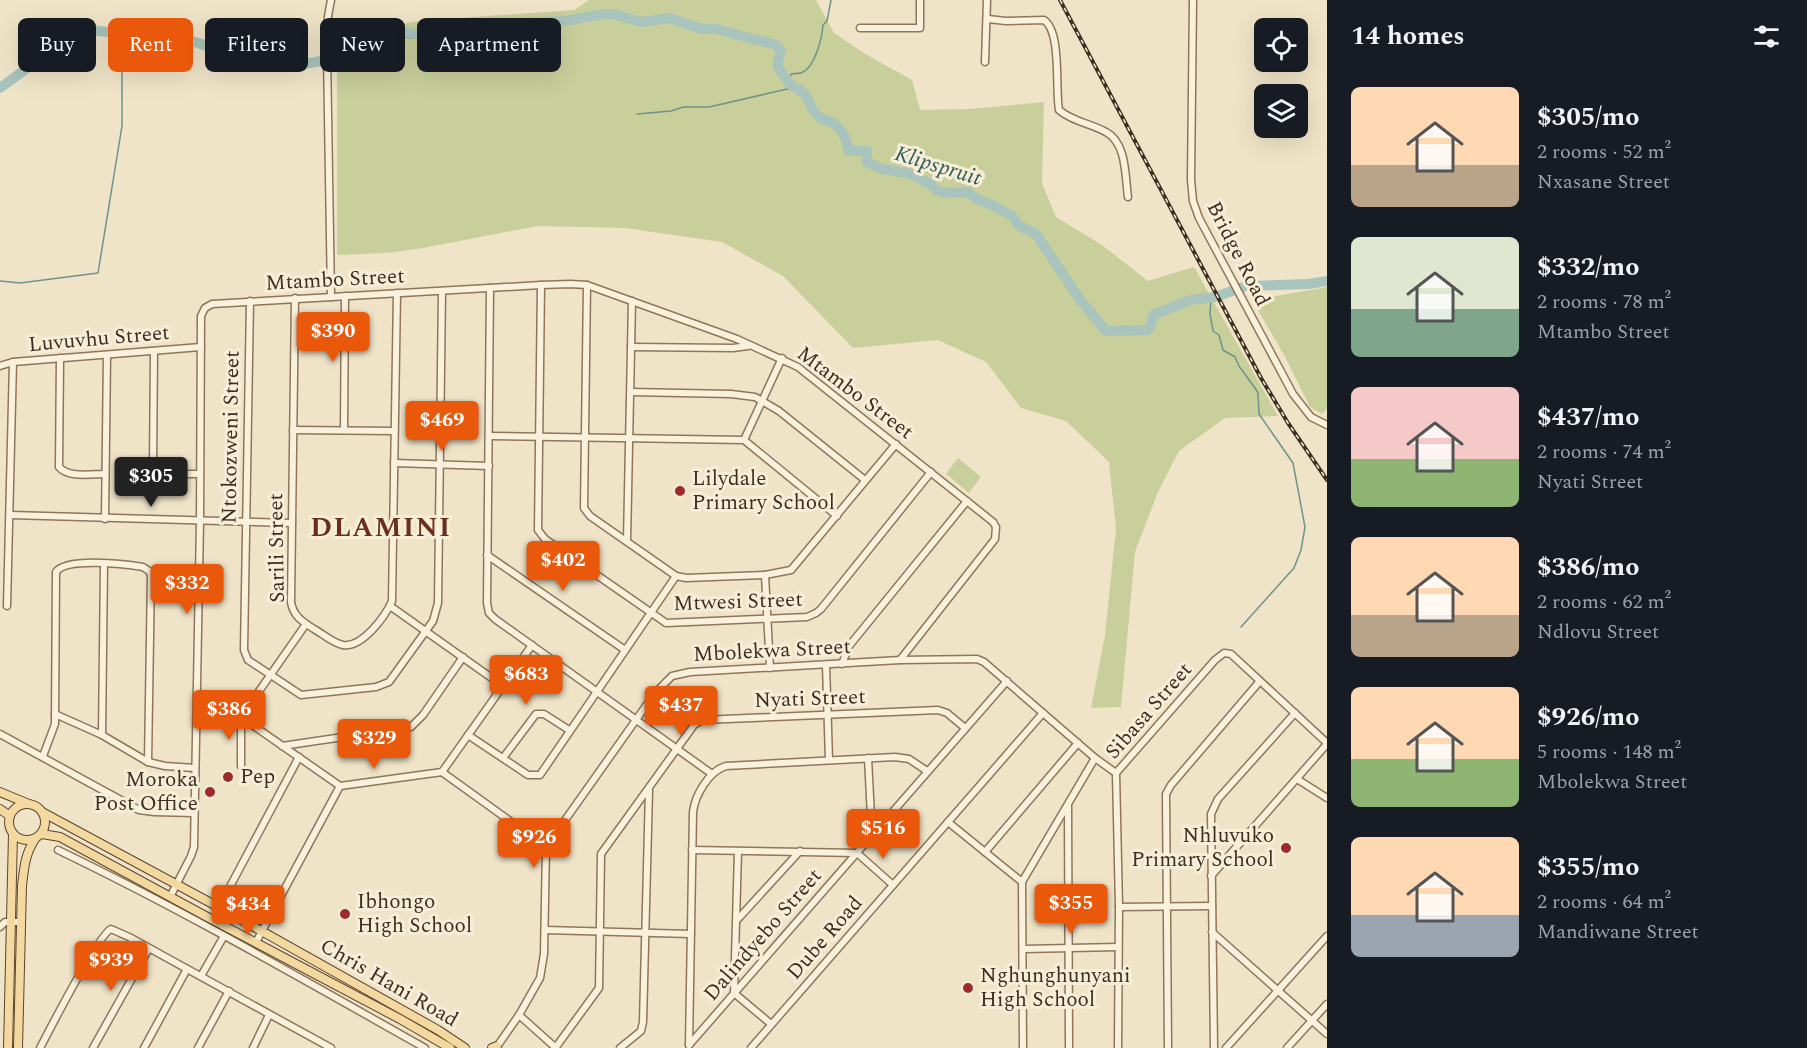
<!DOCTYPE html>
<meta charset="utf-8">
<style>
:root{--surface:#171b24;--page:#242831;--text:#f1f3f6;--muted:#9ea1a6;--accent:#ea580c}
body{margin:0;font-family:Spectral,serif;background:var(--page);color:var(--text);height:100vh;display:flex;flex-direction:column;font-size:22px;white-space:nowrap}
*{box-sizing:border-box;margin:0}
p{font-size:20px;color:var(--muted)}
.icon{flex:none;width:33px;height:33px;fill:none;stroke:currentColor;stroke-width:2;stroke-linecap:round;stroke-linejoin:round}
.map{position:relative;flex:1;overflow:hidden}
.sheet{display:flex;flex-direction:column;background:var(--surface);width:480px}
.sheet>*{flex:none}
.top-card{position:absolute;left:18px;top:18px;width:570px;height:54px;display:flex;gap:12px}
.tools{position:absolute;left:1254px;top:18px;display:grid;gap:12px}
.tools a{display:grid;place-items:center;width:54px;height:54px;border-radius:9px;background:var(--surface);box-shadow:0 6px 24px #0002;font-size:30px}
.price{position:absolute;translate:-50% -51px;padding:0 14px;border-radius:6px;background:var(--accent);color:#fff;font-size:20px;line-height:39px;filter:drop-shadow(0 2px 3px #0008)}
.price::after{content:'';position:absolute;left:50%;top:36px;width:18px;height:14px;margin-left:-9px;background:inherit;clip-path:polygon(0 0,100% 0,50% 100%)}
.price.on{background:#222;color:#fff}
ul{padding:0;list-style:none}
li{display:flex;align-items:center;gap:18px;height:150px;padding:0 24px}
li span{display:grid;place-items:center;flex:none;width:168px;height:120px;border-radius:9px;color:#555}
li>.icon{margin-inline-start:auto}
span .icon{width:72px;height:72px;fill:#fffc;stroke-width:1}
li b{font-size:26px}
h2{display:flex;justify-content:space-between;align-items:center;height:72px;padding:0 24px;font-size:26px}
.tag{padding:0 21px;border-radius:9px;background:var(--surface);box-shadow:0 6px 24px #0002;font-size:21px;line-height:54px}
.tag.on{background:var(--accent);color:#fff}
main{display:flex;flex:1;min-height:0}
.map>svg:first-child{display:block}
.green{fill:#c9cf9b}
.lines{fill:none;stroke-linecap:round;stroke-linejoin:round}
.stream{stroke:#6f938a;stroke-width:1.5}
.river{stroke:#a9c4bc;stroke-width:10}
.minor-casing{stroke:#8d765c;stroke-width:9}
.major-casing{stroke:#5b4430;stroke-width:10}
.minor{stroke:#faf1dc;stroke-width:6}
.major{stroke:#f3d9a0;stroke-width:8}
.rail-casing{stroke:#3d2e20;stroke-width:4}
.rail{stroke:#f7eed8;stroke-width:1.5;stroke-dasharray:4.5;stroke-linecap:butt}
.poi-dot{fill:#9e2a2b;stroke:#f7eed8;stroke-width:2}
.labels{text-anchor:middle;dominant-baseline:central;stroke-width:6;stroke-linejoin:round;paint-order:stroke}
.street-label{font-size:21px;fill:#3d2e20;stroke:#f7eed8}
.poi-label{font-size:21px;fill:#3d2e20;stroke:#f7eed8;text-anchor:start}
.water-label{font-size:22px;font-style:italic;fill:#2f5d5a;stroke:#f7eed8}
.district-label{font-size:27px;font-weight:bold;letter-spacing:1.5px;fill:#6b2e1e;stroke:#f7eed8}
</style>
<main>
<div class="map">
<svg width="1327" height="1048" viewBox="0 0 1327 1048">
<rect width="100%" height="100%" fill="#f0e4c8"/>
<g class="green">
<polygon points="589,0 816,0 834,33 867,55 912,80 920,110 970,109 1044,102 1042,183 1056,217 1102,245 1148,281 1194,267 1278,416 1225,418 1179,451 1158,492 1135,552 1121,707 1091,708 1105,635 1116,529 1109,462 1066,421 1021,408 986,362 938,340 853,348 783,276 722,242 625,228 538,226 423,248 387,253 337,255 337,51 378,29 419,21 574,10"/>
<polygon points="1327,287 1327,409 1322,414 1310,407 1283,353 1252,300"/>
<polygon points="958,458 981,477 969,493 946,474"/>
</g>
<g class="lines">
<g class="stream">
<polyline points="395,34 410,38 418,34"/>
<polyline points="352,51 362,51 373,43"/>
<path d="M789,83L791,74C794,73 798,74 801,73C815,68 822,38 823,25L827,21L831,0"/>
<polyline points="637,114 671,111 683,107 709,107 796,87"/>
<polyline points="0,281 20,283 98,273 122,126 122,70 113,32"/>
<polyline points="1211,298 1210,314 1213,331 1219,335 1223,350 1235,357 1239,366 1255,388 1258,393 1259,414 1293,463 1305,527 1301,550 1294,568 1241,627"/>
</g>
<path class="river" d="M0,88L81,29L195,42L257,64L293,66L337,58L353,51L357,44H370L396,33L405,32L413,34L458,33L508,27L522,23L566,21L603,14H614L641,22L669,18L702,29H716L776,45L781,51L778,60V67L790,84L805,94L813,110L821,119C840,122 845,134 849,151H867V162L882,169L907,173L921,179L932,185L936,190L946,193L968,192L978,200L990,204L1005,212L1012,216L1018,225L1036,234L1079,298L1106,331L1148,330L1151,326L1153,315L1190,300L1215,297L1246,286L1309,284L1327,281"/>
<g class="minor-casing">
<g id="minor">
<polyline points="1193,0 1191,180 1193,201 1199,218 1293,394 1311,417 1327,425"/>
<path d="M988,19L1006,21L1044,20C1062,32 1055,90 1059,110C1073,122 1090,123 1106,132C1127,143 1125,177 1128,197"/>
<polyline points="860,28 920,28 920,0"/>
<polyline points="985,62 987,0"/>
<polyline points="541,285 538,530 545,539 666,623 807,617 816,613 821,609 931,472"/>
<polyline points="587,285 584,508 590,516 676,576 686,578 765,575 791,570 896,444"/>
<polyline points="490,288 487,603 489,613 495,619 712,774"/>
<polyline points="331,297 327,54 328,16 331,0"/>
<path d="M295,298L291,602C293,616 303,622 314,629C323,634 333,643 343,645C362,648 385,617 392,601L397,293"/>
<polyline points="250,301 244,650 248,660 301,695 376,687 389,682 433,621 438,603 442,291"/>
<polyline points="631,347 733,348 748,346"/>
<polyline points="154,351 153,468 159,474 200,474"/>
<path d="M60,358L59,467C68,478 91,474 105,474"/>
<polyline points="0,366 13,362 201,347"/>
<polyline points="631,392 731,394 755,397 779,411 865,480"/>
<polyline points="293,430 394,431"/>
<polyline points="344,430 345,296"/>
<polyline points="489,436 744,440 837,516"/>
<polyline points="744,440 782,358"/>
<polyline points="394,463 489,466"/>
<polyline points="10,515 292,523"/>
<polyline points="105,519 107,355"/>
<polyline points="627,541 632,301"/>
<polyline points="487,555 625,650"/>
<polyline points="765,575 770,668"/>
<polyline points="7,606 13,362"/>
<polyline points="390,606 503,686"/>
<polyline points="842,664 849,646 967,501"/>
<polyline points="826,665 829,760"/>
<polyline points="197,695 215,701 241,717 340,786"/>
<polyline points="55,714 102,735 148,762 165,766 195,768"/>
<polyline points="0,734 139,810 154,812 194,813"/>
<polyline points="102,735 104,564"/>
<polyline points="468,735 528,775 540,775 676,576"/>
<polyline points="282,746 411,727 423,715 463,657"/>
<path d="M43,756L55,724L56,572C66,557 125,564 143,567L149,571L151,575L148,762"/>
<polyline points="503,758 536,714 544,714 569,730"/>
<polyline points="868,758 872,836"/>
<polyline points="241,766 241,717 306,624"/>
<polyline points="442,772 546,847"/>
<polyline points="1297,779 1327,798"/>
<polyline points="1068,806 1069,1048"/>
<polyline points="948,822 1022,882"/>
<path d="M58,850C183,910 304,980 425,1048"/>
<polyline points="692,850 857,853 893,885"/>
<polyline points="738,851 734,993 771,1024"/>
<polyline points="985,852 1078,743"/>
<polyline points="1211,876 1327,744"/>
<polyline points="225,896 299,757"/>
<polyline points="170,897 191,856 194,847 200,521 201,316 205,308 212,304 541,285 570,284 587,285 737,339 798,367 993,522 996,527 995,539 900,660"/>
<polyline points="1119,907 1212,906"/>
<polyline points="737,920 800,851"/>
<polyline points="0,927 5,922 20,922"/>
<polyline points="545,930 691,934"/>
<polyline points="1212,932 1327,1034"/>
<polyline points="256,942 340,786 442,772 532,645"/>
<polyline points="1024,949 1118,947"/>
<polyline points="201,976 224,936"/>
<polyline points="519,1015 556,1048"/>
<path d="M689,1045L693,812C695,795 709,771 726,766L895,757L909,759L927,771"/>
<polyline points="689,1045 1007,681"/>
<polyline points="556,1047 599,988 601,854 694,725 702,720 938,710 947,713 965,728"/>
<path d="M40,1048C50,1029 98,935 111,929L129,937L331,1048"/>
<polyline points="93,1048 149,948"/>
<polyline points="144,1048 187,969"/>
<polyline points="198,1048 229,991"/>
<polyline points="253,1048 269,1015"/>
<polyline points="496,1048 519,1015 540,978 544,954 546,847 655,693 672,676 690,672 900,660 977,659 984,662 1095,758 1116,773"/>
<polyline points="620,1048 641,1031 643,1022 649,790"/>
<polyline points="751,1048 1043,713"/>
<polyline points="1023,1048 1022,882 1095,758"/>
<polyline points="1118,1048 1119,907 1116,773 1215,660 1224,653 1231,654 1327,743"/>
<polyline points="1168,1048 1166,794 1171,785 1260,681"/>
<polyline points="1214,1048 1211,814 1218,799 1295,713"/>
<polyline points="1226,1048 1327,936"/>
<polyline points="1287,1048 1327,1004"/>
</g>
</g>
<g class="major-casing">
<g id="major">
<polyline points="0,792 29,804"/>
<circle cx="27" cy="822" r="18"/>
<polyline points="0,809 10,816"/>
<polyline points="42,812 224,910 438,1030 465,1048"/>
<polyline points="42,834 60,837 211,919 400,1019 450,1048"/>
<polyline points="8,1048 13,834"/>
<path d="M18,1048L22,886C24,868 25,854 35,839"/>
<polyline points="492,1048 497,1046"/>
</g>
</g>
<use href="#minor" class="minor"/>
<use href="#major" class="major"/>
<g class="rail-casing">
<polyline id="rail" points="1060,0 1261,378 1288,423 1327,480"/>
</g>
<use href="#rail" class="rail"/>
</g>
<g class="poi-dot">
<circle cx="680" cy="491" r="6"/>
<circle cx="228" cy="777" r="6"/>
<circle cx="210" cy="792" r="6"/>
<circle cx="1286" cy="848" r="6"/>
<circle cx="345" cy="914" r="6"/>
<circle cx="968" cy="988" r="6"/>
</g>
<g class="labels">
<g class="street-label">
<text transform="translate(1238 254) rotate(63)">Bridge Road</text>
<text transform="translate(335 280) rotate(-3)">Mtambo Street</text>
<text transform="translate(99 339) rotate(-5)">Luvuvhu Street</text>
<text transform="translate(855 393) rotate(37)">Mtambo Street</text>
<text transform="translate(231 437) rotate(-89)">Ntokozweni Street</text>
<text transform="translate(277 548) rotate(-91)">Sarili Street</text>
<text transform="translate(738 602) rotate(-2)">Mtwesi Street</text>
<text transform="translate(772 651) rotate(-3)">Mbolekwa Street</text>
<text transform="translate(810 699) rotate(-2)">Nyati Street</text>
<text transform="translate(1149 711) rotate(-49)">Sibasa Street</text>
<text transform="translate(763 935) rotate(-49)">Dalindyebo Street</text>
<text transform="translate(825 938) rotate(-49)">Dube Road</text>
<text transform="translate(389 983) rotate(30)">Chris Hani Road</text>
</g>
<g class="poi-label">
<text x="692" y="479">Lilydale<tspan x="692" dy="24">Primary School</tspan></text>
<text x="240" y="777">Pep</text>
<text x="198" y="780" text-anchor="end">Moroka<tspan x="198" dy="24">Post Office</tspan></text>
<text x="1274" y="836" text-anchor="end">Nhluvuko<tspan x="1274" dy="24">Primary School</tspan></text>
<text x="357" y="902">Ibhongo<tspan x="357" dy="24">High School</tspan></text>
<text x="980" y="976">Nghunghunyani<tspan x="980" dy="24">High School</tspan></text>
</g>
<g class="water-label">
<text transform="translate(938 166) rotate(17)">Klipspruit</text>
</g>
<g class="district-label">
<text x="381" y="528">DLAMINI</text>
</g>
</g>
</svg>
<div class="tools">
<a><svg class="icon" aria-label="locate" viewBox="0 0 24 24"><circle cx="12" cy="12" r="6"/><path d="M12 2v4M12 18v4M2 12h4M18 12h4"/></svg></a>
<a><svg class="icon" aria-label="layers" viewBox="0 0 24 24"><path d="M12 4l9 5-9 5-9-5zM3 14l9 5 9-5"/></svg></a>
</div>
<b class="price" style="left:333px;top:363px">$390</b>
<b class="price" style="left:442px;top:452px">$469</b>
<b class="price on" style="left:151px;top:508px">$305</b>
<b class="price" style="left:563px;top:592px">$402</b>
<b class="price" style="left:187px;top:615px">$332</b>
<b class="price" style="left:526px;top:706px">$683</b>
<b class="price" style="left:681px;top:737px">$437</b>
<b class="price" style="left:229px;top:741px">$386</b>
<b class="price" style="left:374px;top:770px">$329</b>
<b class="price" style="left:883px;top:860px">$516</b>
<b class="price" style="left:534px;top:869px">$926</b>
<b class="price" style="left:1071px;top:935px">$355</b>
<b class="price" style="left:248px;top:936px">$434</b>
<b class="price" style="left:111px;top:992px">$939</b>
<div class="top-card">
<a class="tag">Buy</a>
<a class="tag on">Rent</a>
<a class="tag">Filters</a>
<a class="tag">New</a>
<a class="tag">Apartment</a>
</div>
</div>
<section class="sheet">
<h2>14 homes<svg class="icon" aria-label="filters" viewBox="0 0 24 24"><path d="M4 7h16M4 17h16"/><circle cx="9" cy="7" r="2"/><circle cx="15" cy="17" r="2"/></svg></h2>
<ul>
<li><span style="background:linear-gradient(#ffd9b3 65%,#b9a48a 0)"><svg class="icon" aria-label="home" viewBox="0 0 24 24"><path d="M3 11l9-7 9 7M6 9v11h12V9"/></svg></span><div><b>$305/mo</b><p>2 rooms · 52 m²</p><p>Nxasane Street</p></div></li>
<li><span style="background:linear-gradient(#dfe7d0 60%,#7fa58c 0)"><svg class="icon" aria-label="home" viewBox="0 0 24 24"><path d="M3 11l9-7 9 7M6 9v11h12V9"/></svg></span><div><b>$332/mo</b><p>2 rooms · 78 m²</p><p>Mtambo Street</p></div></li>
<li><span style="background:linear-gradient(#f6c9c9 60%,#8fb573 0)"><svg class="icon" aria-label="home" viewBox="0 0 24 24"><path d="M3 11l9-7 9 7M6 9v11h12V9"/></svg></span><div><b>$437/mo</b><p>2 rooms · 74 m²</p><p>Nyati Street</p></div></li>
<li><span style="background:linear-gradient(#ffd9b3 65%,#b9a48a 0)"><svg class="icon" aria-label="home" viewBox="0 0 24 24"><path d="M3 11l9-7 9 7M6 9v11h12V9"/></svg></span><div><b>$386/mo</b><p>2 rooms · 62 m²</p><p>Ndlovu Street</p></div></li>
<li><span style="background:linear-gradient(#ffd9b3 60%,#8fb573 0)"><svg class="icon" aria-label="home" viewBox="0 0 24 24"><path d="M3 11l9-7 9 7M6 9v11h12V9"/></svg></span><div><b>$926/mo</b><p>5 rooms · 148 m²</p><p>Mbolekwa Street</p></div></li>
<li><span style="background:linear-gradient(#ffd9b3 65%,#9aa5b1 0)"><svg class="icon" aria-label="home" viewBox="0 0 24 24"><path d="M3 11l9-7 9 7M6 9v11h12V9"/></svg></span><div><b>$355/mo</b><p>2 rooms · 64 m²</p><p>Mandiwane Street</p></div></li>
</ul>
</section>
</main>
